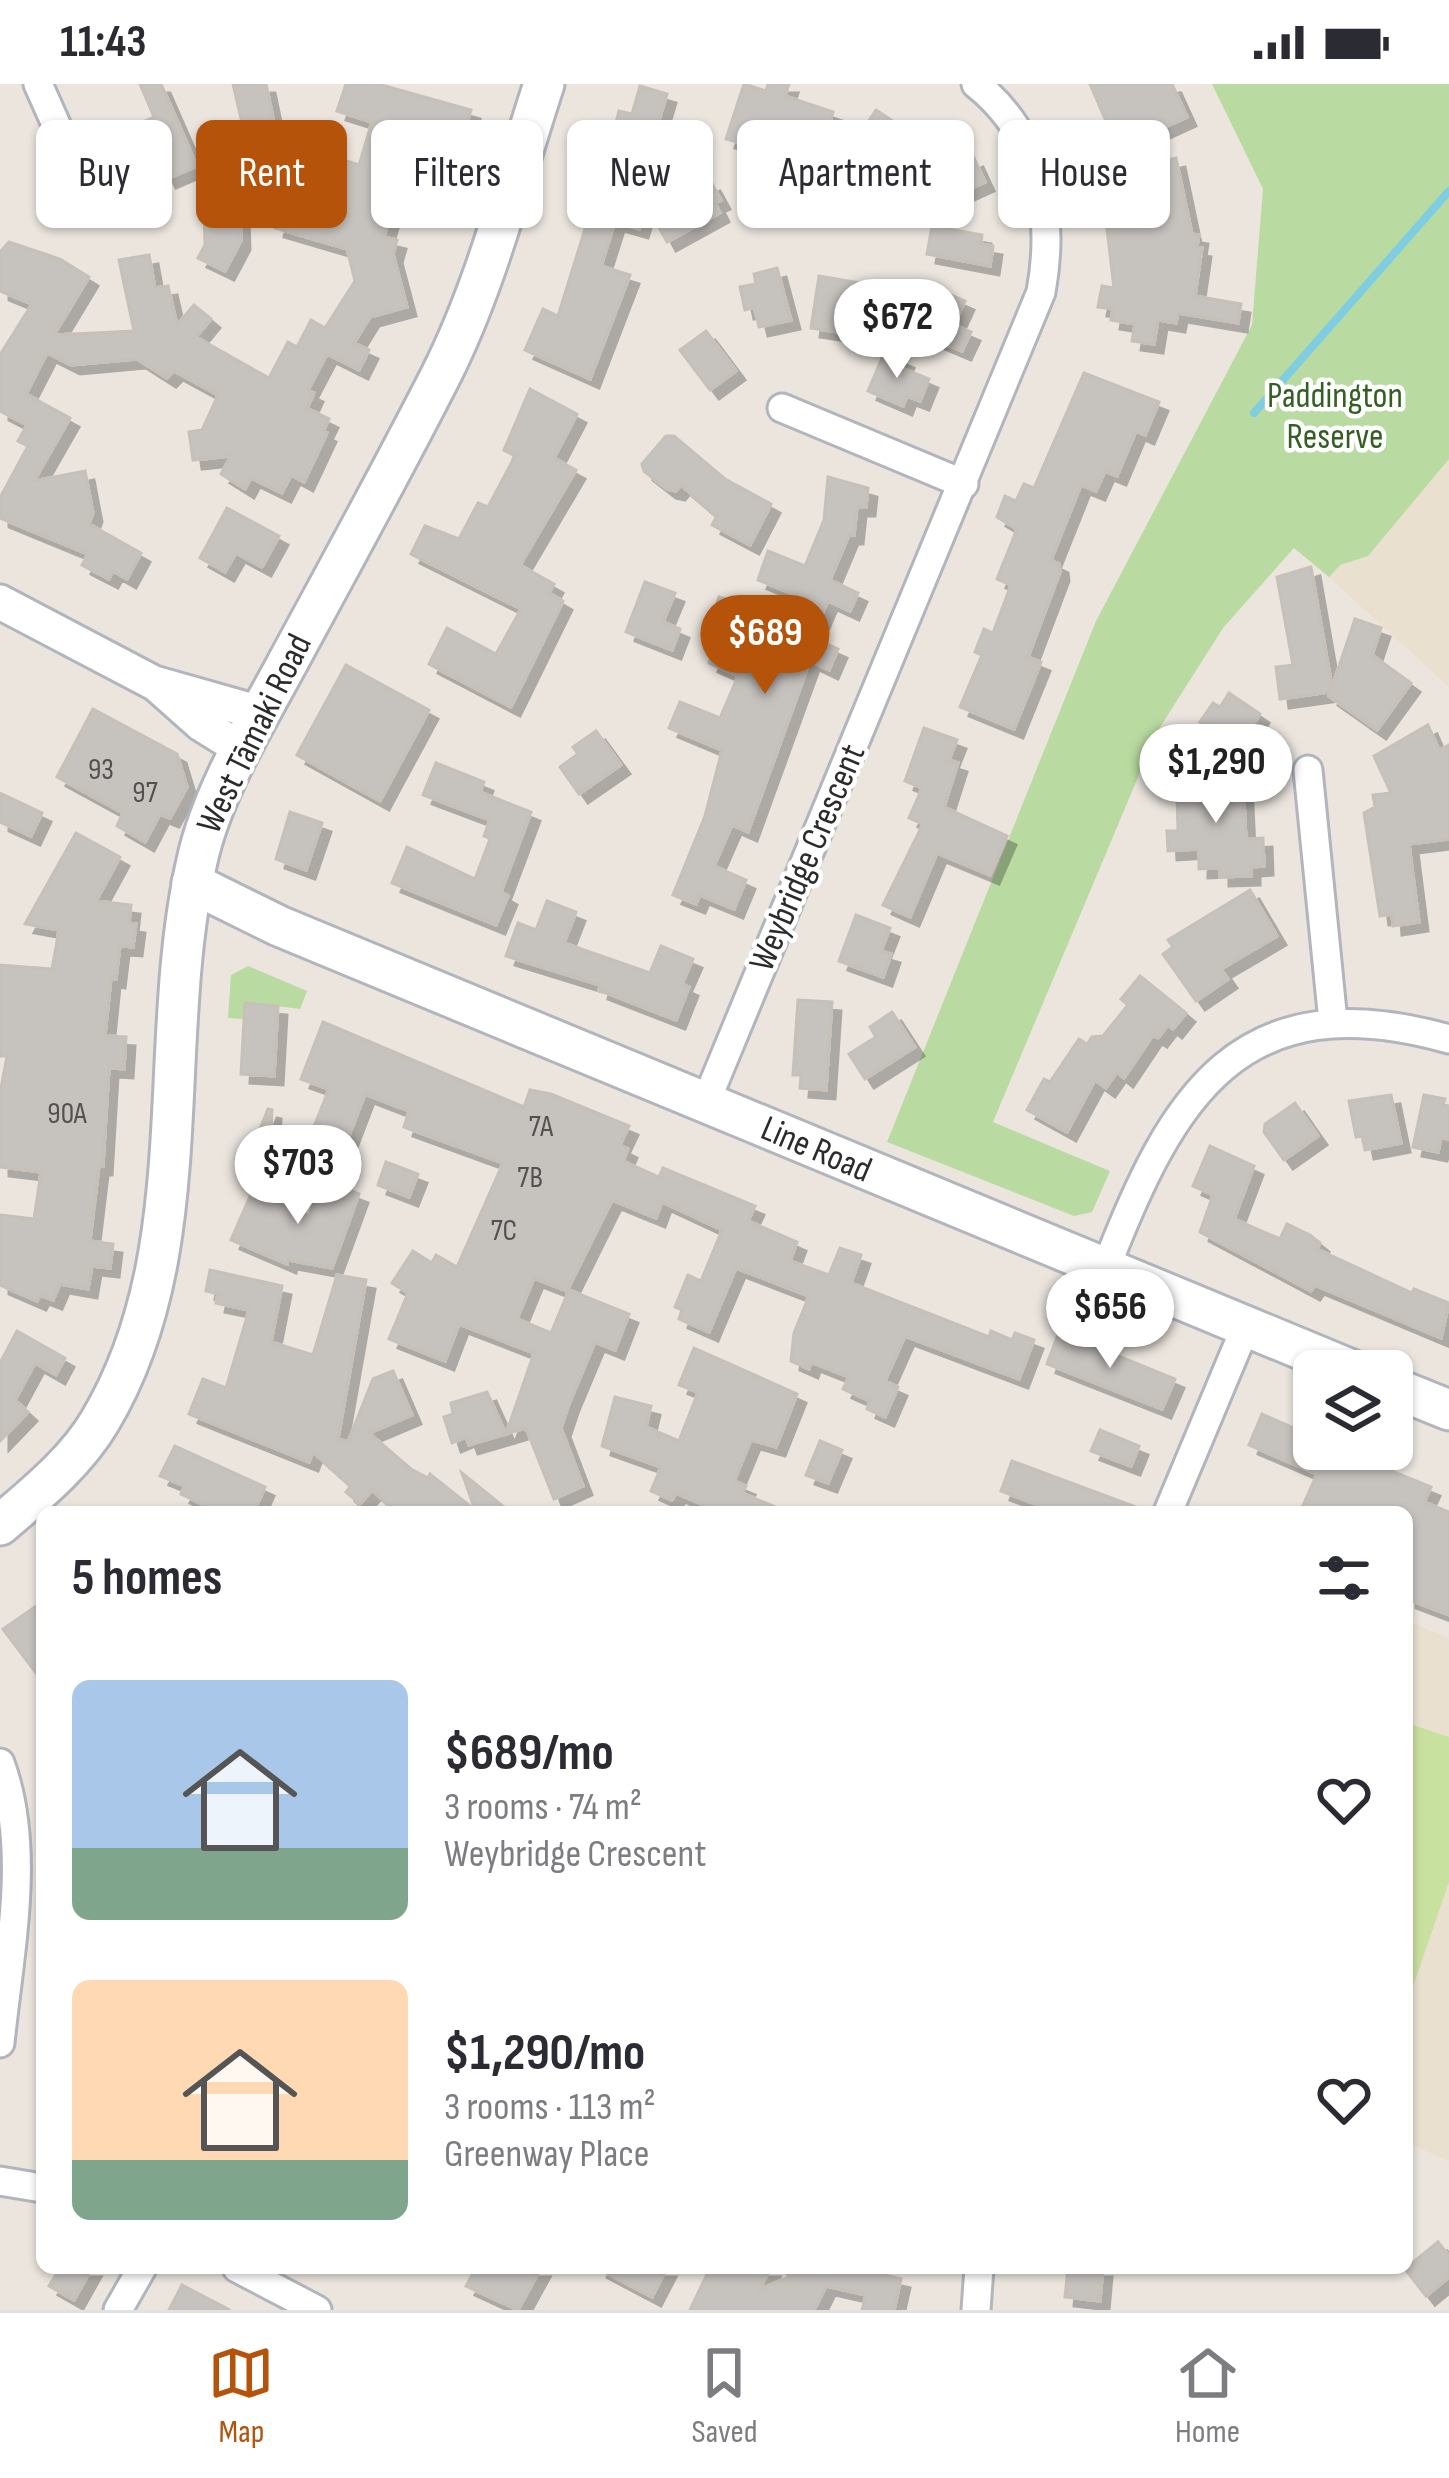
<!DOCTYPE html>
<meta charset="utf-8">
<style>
:root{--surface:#fff;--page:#f2f2f3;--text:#2b2b33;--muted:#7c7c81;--line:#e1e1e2;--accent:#b45309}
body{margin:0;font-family:"Sofia Sans Condensed",sans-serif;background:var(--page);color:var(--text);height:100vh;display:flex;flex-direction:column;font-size:45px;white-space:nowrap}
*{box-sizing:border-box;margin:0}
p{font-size:39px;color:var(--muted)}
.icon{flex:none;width:66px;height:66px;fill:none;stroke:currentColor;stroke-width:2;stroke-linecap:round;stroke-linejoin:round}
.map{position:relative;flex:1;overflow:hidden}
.side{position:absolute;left:36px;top:1422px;width:1377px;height:768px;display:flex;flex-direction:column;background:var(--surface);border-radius:18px;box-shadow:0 3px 9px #0004}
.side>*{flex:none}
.banner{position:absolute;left:36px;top:36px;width:1377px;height:108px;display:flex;gap:24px}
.buttons{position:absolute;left:1293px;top:1266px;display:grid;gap:24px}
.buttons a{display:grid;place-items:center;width:120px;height:120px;border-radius:18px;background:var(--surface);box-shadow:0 3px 9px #0004;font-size:60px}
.price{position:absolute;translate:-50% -102px;padding:0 27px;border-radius:42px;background:#fff;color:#222;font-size:39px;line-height:78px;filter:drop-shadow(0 3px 6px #0008)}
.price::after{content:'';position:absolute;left:50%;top:72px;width:36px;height:27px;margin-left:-18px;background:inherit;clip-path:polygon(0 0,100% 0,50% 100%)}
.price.current{background:var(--accent);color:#fff}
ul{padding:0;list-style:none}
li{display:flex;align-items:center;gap:36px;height:300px;padding:0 36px}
li span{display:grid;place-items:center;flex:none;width:336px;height:240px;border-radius:18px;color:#555}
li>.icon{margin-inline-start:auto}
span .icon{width:144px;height:144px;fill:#fffc;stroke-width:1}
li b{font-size:51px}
h2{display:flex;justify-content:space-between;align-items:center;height:144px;padding:0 36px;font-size:51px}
.tag{padding:0 42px;border-radius:18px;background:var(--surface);box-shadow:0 3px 9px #0004;font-size:42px;line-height:108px}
.tag.current{background:var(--accent);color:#fff}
.status{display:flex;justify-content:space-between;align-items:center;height:84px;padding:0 60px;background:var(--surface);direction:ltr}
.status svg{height:33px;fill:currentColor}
.tabs{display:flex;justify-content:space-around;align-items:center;height:168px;border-top:3px solid var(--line);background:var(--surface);font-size:33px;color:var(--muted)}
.tabs a{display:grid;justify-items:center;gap:6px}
.tabs .current{color:var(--accent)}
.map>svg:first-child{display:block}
.education{fill:#eae0d0}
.green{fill:#b9dba1}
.pitch{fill:#c9e19e}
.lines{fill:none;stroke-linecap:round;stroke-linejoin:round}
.stream{stroke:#7ecde0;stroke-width:8}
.building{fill:#c6c2be;stroke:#c6c0b8;stroke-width:3;filter:url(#shadow)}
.minor-casing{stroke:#b2b5bd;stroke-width:33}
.tertiary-casing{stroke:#b2b5bd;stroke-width:39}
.secondary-casing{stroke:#b2b5bd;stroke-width:45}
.minor{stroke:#fff;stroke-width:27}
.tertiary{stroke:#fff;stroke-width:33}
.secondary{stroke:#fff;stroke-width:39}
.labels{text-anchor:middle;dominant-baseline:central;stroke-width:9;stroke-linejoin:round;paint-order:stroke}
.number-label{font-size:30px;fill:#525150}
.park-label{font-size:36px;fill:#335f23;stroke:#fff}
.street-label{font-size:36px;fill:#2b2b2b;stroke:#fff}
</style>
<div class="status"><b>11:43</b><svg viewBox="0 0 49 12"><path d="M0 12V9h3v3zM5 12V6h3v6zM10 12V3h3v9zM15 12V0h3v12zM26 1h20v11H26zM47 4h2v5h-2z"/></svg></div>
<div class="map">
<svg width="1449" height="2226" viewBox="0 0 1449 2226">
<defs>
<filter id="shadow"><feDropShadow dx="9" dy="9" stdDeviation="0" flood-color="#0004"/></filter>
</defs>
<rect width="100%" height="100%" fill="#ebe5de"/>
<g class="education">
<polygon points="1449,375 1449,603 1329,493 1340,481 1368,472"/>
<polygon points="1407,1537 1449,1554 1449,2077 1407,2059"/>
</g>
<g class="green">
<polygon points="1212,0 1449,0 1449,375 1368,472 1340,481 1329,493 1294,464 1223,544 1157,648 1267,679 1266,689 1152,660 993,1038 1110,1087 1092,1128 1074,1132 887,1058 1096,537 1252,241 1263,105"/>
<polygon points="248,882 307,907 300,925 245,918 243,935 228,934 231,891"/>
</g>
<polygon class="pitch" points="1407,1639 1449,1653 1449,1798 1407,1920"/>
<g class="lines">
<polyline class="stream" points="1254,329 1449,107"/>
</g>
<g class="building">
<polygon points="140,0 161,0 197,82 167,95 157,73 151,76 136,41 154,33"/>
<polygon points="233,0 266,0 278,58 273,59 276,71 239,79 233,55 245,52"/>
<polygon points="346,0 378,0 471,26 465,45 458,43 449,72 417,63 405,106 398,103 384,153 397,156 393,170 407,223 370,233 354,259 369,266 359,286 327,270 308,306 314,309 307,324 329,335 323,347 327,349 304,398 291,391 282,409 251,394 245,405 221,390 231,372 193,376 189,348 202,346 218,311 174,287 167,294 137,275 71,281 47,269 26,310 70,334 34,397 85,387 93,429 89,440 141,469 127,495 113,487 109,495 82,481 88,470 0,434 0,414 28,362 18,357 27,341 0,327 0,271 32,220 0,207 0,168 9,158 60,175 89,193 54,251 134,247 119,176 149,171 155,204 168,202 177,241 194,221 211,235 196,253 269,294 288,258 297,263 311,236 325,244 355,197 347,165 275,144 287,98 329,110 340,75 359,81 372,38 337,27"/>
<polygon points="744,0 766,7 768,0 789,0 785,12 833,28 817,80 726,55"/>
<polygon points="1090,0 1172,0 1187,33 1128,60 1122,46 1112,51"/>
<polygon points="640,2 667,10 635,116 647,119 639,145 615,138 601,182 630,191 590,295 525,266 543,225 558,232 598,103 605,106 622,53 613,50 619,27 632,30"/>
<polygon points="876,26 903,44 873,88 846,72"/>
<polygon points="946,57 957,82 974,74 985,98 928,124 874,88"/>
<polygon points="1176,74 1192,150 1199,151 1197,163 1202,164 1195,212 1241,220 1238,239 1178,229 1176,239 1158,236 1154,260 1132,257 1135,240 1111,236 1113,225 1098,223 1102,202 1114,204 1107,145 1160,139 1152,99 1140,101 1137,83"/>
<polygon points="239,95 241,157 225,187 198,174 205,161 203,96"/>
<polygon points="711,98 721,116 715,119 720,129 667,158 652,130"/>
<polygon points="932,142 982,151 981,160 993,162 990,182 927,170"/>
<polygon points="777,184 791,236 759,243 754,223 745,226 740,203 756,200 754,190"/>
<polygon points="819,192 871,201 866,228 848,226 844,249 811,244"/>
<polygon points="922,199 965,217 954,241 971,248 962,267 917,248 927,224 914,218"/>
<polygon points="706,247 736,287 710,306 680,266"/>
<polygon points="885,267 905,275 902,284 929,295 920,317 907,312 903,322 868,307"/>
<polygon points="1084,289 1159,318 1145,351 1136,347 1117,392 1105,387 1096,407 1081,401 1051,476 1059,480 1060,488 1028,573 1041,578 1014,645 960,623 982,571 975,568 984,545 993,549 1011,501 997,495 1017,445 997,433 1005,412 1016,417 1024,400 1034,404"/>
<polygon points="530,305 577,330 554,374 576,386 520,481 554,500 549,509 563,517 511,623 429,580 447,544 496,570 521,525 411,470 425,442 459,455 478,419 488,423 515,372 504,366"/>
<polygon points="666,352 674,352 725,395 771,420 750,461 712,441 717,432 681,401 676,407 667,405 644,387 642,380"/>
<polygon points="828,393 868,404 866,423 857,423 854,451 849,451 830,496 858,509 850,527 828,517 812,554 838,565 829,586 810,577 748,748 732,741 714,782 746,796 734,825 700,811 696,820 673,811 705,732 722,666 669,644 680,618 720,634 738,592 709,579 716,561 766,582 798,512 758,496 768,467 805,482 824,436"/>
<polygon points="227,424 279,452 262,483 236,469 225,488 200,474"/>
<polygon points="1311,483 1332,603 1355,535 1381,544 1372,571 1411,599 1377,646 1329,612 1330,608 1280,615 1276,583 1293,581 1277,493"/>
<polygon points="645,498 675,509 663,538 680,545 672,566 626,548"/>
<polygon points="719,513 746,523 735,554 709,544"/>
<polygon points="346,581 429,626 380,717 297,671"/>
<polygon points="1229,609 1260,630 1239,664 1200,638 1213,619 1220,623"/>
<polygon points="93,625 177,670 187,703 170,734 160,730 145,758 117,742 123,729 57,693"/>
<polygon points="1428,641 1439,666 1449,661 1449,755 1409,760 1419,838 1393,842 1392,830 1380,832 1364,729 1375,723 1373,711 1391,709 1374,672"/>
<polygon points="924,644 957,656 949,676 958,679 944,723 1007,752 990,791 937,769 910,833 883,821 923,740 909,734 922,704 905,697"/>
<polygon points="596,647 621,681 579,710 560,683 578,670 573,663"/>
<polygon points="436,679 484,698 480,708 531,728 501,808 508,812 496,841 392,799 407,763 475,795 490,755 484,752 490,736 423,711"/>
<polygon points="1223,687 1218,695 1243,694 1246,755 1263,754 1264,782 1251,783 1251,792 1220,793 1220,784 1199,785 1199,765 1168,767 1167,747 1178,747 1177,710 1184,710 1184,698 1192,698 1192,689"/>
<polygon points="0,709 42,729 31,752 0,738"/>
<polygon points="290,728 322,739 306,786 276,775"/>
<polygon points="76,749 120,773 96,817 131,821 129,839 136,840 133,863 120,862 116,895 111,894 105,952 126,953 124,985 109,984 103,1082 99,1082 90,1157 113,1160 110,1184 92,1182 88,1205 60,1200 53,1216 40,1211 37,1217 0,1201 0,1131 34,1135 41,1088 0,1083 0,1010 7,972 0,972 0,881 52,885 59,846 25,840"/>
<polygon points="1250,806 1277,852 1221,885 1228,895 1196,917 1163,870 1173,863 1168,856"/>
<polygon points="547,817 576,828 564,859 650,889 661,862 693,875 682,900 689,903 676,936 599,906 600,901 506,872 518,839 536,846"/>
<polygon points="856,831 890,844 881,867 891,870 883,893 839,877"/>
<polygon points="1140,892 1186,929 1173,945 1168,941 1158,954 1153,951 1124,994 1117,988 1106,1004 1095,996 1067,1048 1027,1026 1044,995 1050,998 1079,955 1087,960 1092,953 1103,952 1128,921 1121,915"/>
<polygon points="798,916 832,918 826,1006 800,1004 801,991 793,991"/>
<polygon points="245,919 278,922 274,992 241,990"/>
<polygon points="892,928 915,963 865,995 849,970 876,953 870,943"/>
<polygon points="323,938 524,1023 530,1006 551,1010 629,1042 620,1061 628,1065 623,1077 659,1093 663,1084 755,1122 748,1137 797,1158 790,1177 829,1191 840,1164 861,1171 851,1199 989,1253 991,1247 1012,1256 1015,1249 1034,1256 1019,1295 905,1252 885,1297 898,1303 885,1333 867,1325 870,1317 843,1305 849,1293 811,1278 809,1285 791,1277 794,1249 809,1212 736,1184 709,1248 679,1235 682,1226 675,1223 688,1191 701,1197 722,1146 662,1118 656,1134 612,1116 567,1207 534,1194 517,1235 551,1249 569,1206 629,1230 615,1266 595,1258 569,1320 561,1344 583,1402 554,1415 526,1344 506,1350 534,1269 459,1240 445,1277 389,1255 408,1209 392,1199 413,1167 432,1179 436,1171 457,1183 503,1079 404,1043 409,1027 365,1010 332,1096 271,1071 280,1049 307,1060 329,1005 301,995"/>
<polygon points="1391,1011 1401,1059 1365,1066 1362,1052 1356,1053 1349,1017"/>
<polygon points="1424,1011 1445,1015 1443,1021 1449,1022 1449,1055 1441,1054 1438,1068 1413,1063"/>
<polygon points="1295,1019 1318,1052 1284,1076 1264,1048 1265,1040"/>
<polygon points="268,1025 272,1026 268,1100 242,1090"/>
<polygon points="1210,1062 1254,1082 1234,1135 1280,1155 1287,1140 1310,1151 1320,1159 1317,1165 1412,1209 1414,1205 1449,1219 1441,1254 1315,1201 1311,1207 1200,1148 1213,1111 1193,1102"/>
<polygon points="386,1078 418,1090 409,1113 378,1101"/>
<polygon points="322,1096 359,1110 332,1184 288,1176 287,1180 231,1156 252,1108 309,1132"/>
<polygon points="210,1186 282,1202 271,1258 313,1271 337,1191 366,1196 338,1355 348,1358 373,1295 393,1287 412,1331 369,1349 411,1385 428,1394 430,1390 475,1426 462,1389 510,1428 397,1428 372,1406 360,1420 346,1408 351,1402 313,1368 309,1378 189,1330 203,1295 226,1304 249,1226 216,1219 218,1210 206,1207"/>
<polygon points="17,1247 65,1274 56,1291 35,1279 15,1316 28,1328 0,1357 0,1279"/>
<polygon points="1059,1248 1175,1295 1162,1325 1047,1280"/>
<polygon points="694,1264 797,1310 776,1363 751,1356 734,1397 746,1402 742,1409 787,1428 709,1428 711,1424 676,1409 672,1416 651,1407 661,1383 602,1362 615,1313 651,1322 646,1343 679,1357 698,1308 679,1301"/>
<polygon points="487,1308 506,1350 469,1361 466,1353 452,1359 444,1333 453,1330 451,1319"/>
<polygon points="1262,1330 1312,1352 1306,1365 1338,1365 1431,1403 1424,1418 1449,1428 1449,1531 1407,1515 1407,1428 1300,1428 1317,1390 1249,1361"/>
<polygon points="1100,1346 1139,1362 1131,1382 1091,1367"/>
<polygon points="820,1357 842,1366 828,1399 806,1391"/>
<polygon points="175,1362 265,1403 254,1428 219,1428 181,1410 185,1402 160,1392"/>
<polygon points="1012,1377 1144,1426 1144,1428 1075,1428 1059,1422 1057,1428 1001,1407"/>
<polygon points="42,1518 42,1597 3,1545"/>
<polygon points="1438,2158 1449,2172 1449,2193 1426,2212 1405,2185"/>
<polygon points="60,2184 92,2184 74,2216 49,2202"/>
<polygon points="476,2184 541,2184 518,2226 466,2202"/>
<polygon points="597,2184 667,2184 652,2213"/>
<polygon points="710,2184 771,2184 759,2206 788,2193 786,2184 853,2184 901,2195 894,2226 862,2226 866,2211 826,2202 814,2226 690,2226"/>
<polygon points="1068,2184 1103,2184 1100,2217 1065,2213"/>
<polygon points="182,2201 230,2226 169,2226"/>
</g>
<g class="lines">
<g class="minor-casing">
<g id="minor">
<polyline points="38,0 88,112"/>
<polyline points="782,324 964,400"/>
<polyline points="1308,686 1333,938"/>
<path d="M705,1020L1041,208C1055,131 1041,52 976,0"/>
<path d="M1105,1186C1172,1012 1239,896 1449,955"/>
<polyline points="1168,1428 1246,1242"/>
<path d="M0,1679C32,1765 9,1870 0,1959"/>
<polyline points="0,2097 42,2104"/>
<polyline points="237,2184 317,2226"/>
<polyline points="118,2226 142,2184"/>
<polyline points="976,2226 979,2184"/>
</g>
</g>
<g class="tertiary-casing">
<g id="tertiary">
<polyline points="0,518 154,599 260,629"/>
<polyline points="156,600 201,640 243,666"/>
</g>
</g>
<g class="secondary-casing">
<g id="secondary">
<polyline points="192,799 279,842 1354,1287"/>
<polyline points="1392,1303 1449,1326"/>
<path d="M0,1441C36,1410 76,1378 100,1337C201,1168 155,961 197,777C211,712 251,646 283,587C336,489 390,391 441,291C487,200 512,97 544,0"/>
</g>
</g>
<use href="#minor" class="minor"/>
<use href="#tertiary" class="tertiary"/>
<use href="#secondary" class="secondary"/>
</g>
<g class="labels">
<g class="number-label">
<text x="101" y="686">93</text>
<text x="145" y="709">97</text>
<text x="67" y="1030">90A</text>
<text x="541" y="1043">7A</text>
<text x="530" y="1094">7B</text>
<text x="504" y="1147">7C</text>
</g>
<g class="park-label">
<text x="1335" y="312">Paddington<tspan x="1335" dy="41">Reserve</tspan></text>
</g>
<g class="street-label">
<text transform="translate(255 650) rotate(-64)">West Tāmaki Road</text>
<text transform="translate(808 774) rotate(-67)">Weybridge Crescent</text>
<text transform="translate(816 1066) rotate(23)">Line Road</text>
</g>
</g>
</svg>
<div class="buttons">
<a><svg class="icon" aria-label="layers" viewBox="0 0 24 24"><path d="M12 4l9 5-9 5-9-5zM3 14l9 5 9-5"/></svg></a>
</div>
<b class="price" style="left:897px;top:297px">$672</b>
<b class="price current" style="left:765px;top:613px">$689</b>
<b class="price" style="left:1216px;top:742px">$1,290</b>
<b class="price" style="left:298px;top:1143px">$703</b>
<b class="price" style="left:1110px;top:1287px">$656</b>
<div class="banner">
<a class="tag">Buy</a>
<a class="tag current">Rent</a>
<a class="tag">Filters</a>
<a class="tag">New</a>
<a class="tag">Apartment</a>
<a class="tag">House</a>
</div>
<section class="side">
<h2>5 homes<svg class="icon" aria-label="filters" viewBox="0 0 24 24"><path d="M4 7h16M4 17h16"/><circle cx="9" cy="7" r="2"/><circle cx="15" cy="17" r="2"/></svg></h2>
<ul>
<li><span style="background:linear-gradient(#a9c7e8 70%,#7fa58c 0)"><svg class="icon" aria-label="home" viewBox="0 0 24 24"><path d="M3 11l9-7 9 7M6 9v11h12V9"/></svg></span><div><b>$689/mo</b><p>3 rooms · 74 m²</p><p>Weybridge Crescent</p></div><svg class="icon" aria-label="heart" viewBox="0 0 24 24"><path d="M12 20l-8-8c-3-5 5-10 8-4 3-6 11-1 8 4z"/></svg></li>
<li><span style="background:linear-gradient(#ffd9b3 75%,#7fa58c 0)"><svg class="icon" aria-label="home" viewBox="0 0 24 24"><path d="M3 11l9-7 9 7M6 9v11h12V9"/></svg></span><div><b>$1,290/mo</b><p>3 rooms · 113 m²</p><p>Greenway Place</p></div><svg class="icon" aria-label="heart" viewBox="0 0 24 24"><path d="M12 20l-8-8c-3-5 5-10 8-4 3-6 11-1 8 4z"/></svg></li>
</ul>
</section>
</div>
<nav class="tabs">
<a class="current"><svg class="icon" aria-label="map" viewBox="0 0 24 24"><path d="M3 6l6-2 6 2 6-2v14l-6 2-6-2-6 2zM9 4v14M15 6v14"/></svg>Map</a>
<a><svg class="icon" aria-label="saved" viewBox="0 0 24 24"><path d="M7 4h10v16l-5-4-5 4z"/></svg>Saved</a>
<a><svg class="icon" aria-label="home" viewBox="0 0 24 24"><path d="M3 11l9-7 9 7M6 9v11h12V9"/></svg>Home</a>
</nav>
